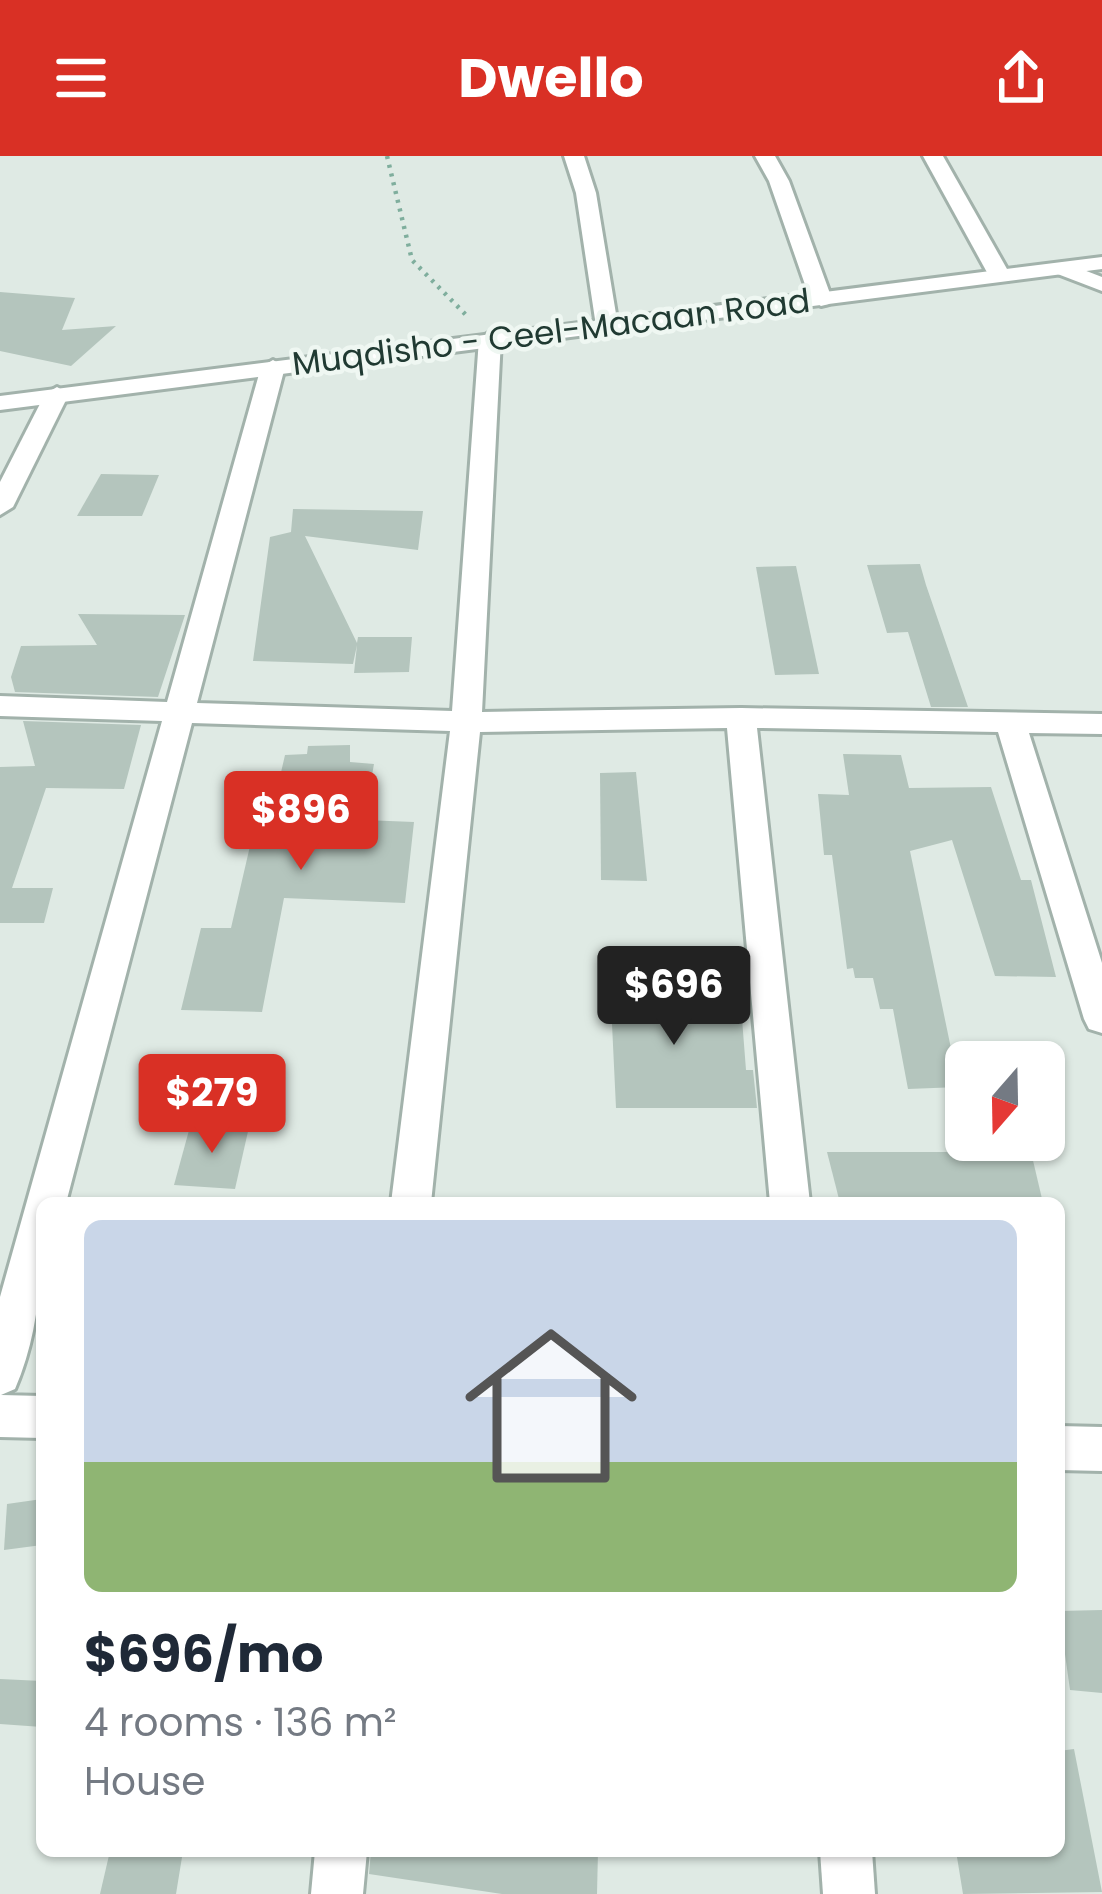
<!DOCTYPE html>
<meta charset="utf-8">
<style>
:root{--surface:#fff;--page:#f6f6f7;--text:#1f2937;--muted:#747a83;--line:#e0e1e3;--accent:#d93025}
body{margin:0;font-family:Poppins,sans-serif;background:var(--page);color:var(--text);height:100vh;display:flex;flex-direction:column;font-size:45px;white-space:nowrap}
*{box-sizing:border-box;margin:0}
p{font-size:39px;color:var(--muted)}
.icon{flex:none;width:66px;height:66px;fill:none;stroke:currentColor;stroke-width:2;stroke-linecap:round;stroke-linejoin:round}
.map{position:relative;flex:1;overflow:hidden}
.side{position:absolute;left:36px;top:1041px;width:1029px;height:660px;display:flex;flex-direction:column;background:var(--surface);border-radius:18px;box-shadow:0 3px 9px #0004}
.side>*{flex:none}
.needle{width:78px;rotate:200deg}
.fabs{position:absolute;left:945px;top:885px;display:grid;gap:24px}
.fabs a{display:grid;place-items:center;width:120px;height:120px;border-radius:18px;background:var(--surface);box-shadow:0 3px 9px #0004;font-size:60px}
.price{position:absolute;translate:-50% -102px;padding:0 27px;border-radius:12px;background:var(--accent);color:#fff;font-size:39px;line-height:78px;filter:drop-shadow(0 3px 6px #0008)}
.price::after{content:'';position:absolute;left:50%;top:72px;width:36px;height:27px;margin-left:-18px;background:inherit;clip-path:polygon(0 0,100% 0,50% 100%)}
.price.active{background:#222;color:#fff}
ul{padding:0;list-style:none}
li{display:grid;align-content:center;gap:24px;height:636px;padding:0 48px}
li+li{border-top:3px solid var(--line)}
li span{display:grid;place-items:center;height:372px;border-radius:18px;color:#555}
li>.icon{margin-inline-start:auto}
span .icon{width:216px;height:216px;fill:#fffc;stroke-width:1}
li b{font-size:51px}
header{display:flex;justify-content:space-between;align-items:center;height:156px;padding:0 48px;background:var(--accent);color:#fff;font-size:54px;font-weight:700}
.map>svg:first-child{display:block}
.building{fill:#b4c5bd}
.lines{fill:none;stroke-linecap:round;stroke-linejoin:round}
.minor-casing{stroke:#a2b2ab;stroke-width:6}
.tertiary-casing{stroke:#a2b2ab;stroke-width:6}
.path{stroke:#7fae9d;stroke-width:4.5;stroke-dasharray:3 6;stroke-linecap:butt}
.minor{fill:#fff;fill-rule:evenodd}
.tertiary{fill:#fff;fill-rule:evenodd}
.labels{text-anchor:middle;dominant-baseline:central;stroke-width:9;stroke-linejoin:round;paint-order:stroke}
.far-street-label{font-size:33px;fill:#203a32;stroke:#eff7f2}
</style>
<header><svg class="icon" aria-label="menu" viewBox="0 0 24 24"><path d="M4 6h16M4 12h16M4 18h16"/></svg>Dwello<svg class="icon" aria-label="share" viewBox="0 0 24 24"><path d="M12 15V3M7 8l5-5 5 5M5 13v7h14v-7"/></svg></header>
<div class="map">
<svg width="1102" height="1738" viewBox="0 0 1102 1738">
<rect width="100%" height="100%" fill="#dfeae4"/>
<g class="building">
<polygon points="0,136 75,142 62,174 116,170 71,210 0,195"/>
<polygon points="101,318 159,319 142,360 77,360"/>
<polygon points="293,353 423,355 418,394 305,380 357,487 358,481 412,481 409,516 354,517 357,489 353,508 253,505 270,381 291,376"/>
<polygon points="920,408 926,429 968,551 931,551 908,476 887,477 867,409"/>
<polygon points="796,410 819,518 775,519 756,411"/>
<polygon points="78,458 185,459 158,541 15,536 11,521 21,490 97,489"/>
<polygon points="23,565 141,569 124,633 46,632 12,732 53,732 44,767 0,767 0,611 35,610"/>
<polygon points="350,589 350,606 374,608 364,664 414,666 405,747 284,742 262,856 181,854 201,772 231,772 250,690 264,690 285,599 307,598 308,590"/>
<polygon points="843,598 901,599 909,632 991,631 1021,724 1031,724 1056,821 995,820 952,684 910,695 959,931 908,933 893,853 880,853 873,822 855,822 853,812 847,813 832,699 824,699 818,638 849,639"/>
<polygon points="636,616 647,725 601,724 600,617"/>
<polygon points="659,814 664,845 687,843 688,850 741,850 746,914 753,914 757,952 616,952 612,868 606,868 599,818"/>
<polygon points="191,967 249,971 235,1033 174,1029"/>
<polygon points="827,996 1031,996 1043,1047 840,1047"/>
<polygon points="42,1343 42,1389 4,1394 7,1348"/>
<polygon points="1102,1454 1102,1537 1070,1534 1059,1455"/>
<polygon points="0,1523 42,1525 42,1571 0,1568"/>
<polygon points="1074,1593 1102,1736 963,1738 956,1695 1059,1695 1059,1595"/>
<polygon points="110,1695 183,1695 176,1738 100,1738"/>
<polygon points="371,1695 598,1695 597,1738 502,1738 369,1718"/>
</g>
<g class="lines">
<g class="minor-casing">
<g id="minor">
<polygon points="564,0 584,0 596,37 618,170 615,175 607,177 596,170 576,37"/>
<polygon points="755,0 775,0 789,25 832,143 829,148 821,150 810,143 769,25"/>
<polygon points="923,0 943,0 1011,120 1008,125 992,125 989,120"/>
<polygon points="1063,106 1102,121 1102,135 1055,117 1052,112"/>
<path d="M490,176L501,183L482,556L741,552L1102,558V578L1029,577L1102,807V877L1089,873L1084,863L998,576L757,572L810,1047H770L727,572L480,576L431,1047H391L450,575L192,567L66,1047H42C42,1111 41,1173 15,1233L1,1239L42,1240V1282L0,1281V1141L162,565L0,560V540L167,546L261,211L273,204L285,211L197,547L452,555L479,183Z"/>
<polygon points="57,231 69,238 13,351 0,359 0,326 45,238"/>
<polygon points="1059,1270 1102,1271 1102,1315 1059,1314"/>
<polygon points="315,1695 367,1695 363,1738 311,1738"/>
<polygon points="820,1695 872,1695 875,1738 823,1738"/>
</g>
</g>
<g class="tertiary-casing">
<polygon id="tertiary" points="1102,101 1102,113 0,254 0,240"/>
</g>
<polyline class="path" points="387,0 412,104 468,161"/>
<use href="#minor" class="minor"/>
<use href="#tertiary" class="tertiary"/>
</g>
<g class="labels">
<g class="far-street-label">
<text transform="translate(551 176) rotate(-7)">Muqdisho - Ceel-Macaan Road</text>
</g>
</g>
</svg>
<div class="fabs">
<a><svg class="needle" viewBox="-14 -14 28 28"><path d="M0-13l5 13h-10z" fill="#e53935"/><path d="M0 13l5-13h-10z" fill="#747a83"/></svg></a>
</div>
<b class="price" style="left:301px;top:717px">$896</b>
<b class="price active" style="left:674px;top:892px">$696</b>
<b class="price" style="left:212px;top:1000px">$279</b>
<section class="side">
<ul>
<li><span style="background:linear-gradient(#c9d6e8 65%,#8fb573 0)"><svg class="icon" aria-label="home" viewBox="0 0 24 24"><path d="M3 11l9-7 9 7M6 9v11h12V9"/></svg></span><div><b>$696/mo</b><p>4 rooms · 136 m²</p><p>House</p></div></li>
</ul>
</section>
</div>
